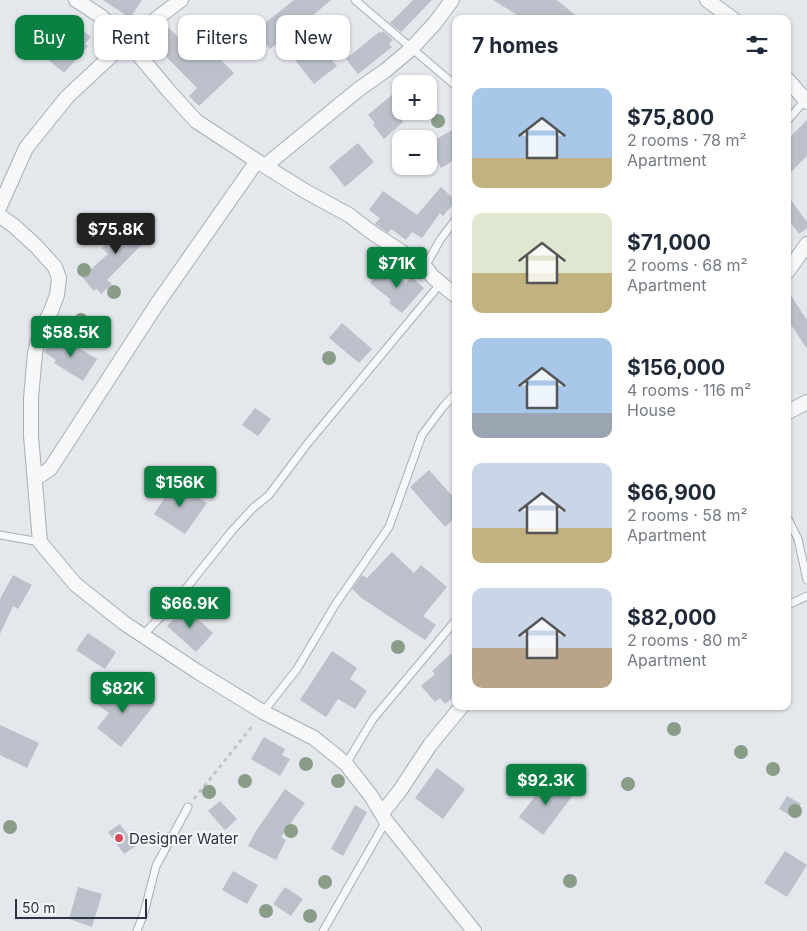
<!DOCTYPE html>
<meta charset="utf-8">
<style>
:root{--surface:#fff;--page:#f2f2f3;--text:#1f2937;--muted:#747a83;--accent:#0b8043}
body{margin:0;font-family:Inter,sans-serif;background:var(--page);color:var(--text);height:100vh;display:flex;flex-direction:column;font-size:19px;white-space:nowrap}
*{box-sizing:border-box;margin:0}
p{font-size:16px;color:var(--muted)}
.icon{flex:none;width:28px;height:28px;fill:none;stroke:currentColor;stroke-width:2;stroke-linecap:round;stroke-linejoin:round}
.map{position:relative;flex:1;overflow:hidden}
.side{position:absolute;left:452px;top:15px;width:339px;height:695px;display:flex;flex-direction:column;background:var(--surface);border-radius:10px;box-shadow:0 1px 4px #0004}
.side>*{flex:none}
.banner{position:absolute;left:15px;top:15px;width:362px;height:45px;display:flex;gap:10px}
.buttons{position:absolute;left:392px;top:75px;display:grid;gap:10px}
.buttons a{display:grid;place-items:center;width:45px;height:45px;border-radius:10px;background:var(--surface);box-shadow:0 1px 4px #0004;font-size:25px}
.scale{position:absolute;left:15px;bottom:12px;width:132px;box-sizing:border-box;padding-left:5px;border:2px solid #2b3445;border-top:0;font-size:14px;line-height:18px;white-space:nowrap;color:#2b3445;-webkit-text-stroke:4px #f4f6f9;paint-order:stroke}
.price{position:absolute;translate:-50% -42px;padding:0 11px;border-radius:5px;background:var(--accent);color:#fff;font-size:16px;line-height:32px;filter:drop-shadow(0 1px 2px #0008)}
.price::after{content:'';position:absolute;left:50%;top:30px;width:15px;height:11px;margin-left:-8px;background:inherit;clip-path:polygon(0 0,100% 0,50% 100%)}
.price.current{background:#222;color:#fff}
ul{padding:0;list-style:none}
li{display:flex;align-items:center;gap:15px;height:125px;padding:0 20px}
li span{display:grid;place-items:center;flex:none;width:140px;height:100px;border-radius:10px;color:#555}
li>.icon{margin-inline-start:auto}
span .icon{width:60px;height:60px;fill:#fffc;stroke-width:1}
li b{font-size:21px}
h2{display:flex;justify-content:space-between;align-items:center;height:60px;padding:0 20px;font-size:21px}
.chip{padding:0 18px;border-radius:10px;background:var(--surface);box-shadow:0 1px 4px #0004;font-size:18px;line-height:45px}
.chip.current{background:var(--accent);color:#fff}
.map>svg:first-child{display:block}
.building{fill:#bbc0ca}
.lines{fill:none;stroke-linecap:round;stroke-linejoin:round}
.lane-casing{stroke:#a9aeb7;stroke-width:9}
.street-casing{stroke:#a9aeb7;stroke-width:16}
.path{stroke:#c2c5cb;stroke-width:3;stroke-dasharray:4 4;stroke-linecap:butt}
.lane{stroke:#f7f8fa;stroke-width:7}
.street{stroke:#f7f8fa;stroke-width:14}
.tree{fill:#899d89}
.poi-dot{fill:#d1495b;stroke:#f4f6f9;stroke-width:2}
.labels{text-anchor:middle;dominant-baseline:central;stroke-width:4;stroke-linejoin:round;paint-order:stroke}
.poi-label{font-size:15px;fill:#2b3445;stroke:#f4f6f9;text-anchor:start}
</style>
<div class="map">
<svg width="807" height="931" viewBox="0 0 807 931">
<rect width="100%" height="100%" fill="#e4e7ec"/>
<g class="building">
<polygon points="103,0 142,0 130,18"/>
<polygon points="294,0 331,0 300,26 322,54 325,52 337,66 314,84 280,41 270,49 255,31"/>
<polygon points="413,0 432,0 401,32 390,23"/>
<polygon points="493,0 557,0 580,19 524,19"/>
<polygon points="75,24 91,37 85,44 88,46 64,73 44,56 64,33 66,34"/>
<polygon points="169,28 182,41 189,34 214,59 217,56 234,73 199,106 189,96 197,88 153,43"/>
<polygon points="383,31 393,40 389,44 392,47 358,74 346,59 379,32 381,33"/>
<polygon points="401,87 401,111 406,111 408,113 401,119 403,122 384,139 373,125 375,123 368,115"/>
<polygon points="807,120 807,156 788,175 788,139"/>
<polygon points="456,128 456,159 441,168 429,143"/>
<polygon points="358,143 374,162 345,187 329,167"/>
<polygon points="441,187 456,201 443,216 440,213 422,238 412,232 406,240 391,229 388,233 375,224 380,218 369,210 383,191 417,215"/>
<polygon points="788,196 807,222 807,228 799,234 788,219"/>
<polygon points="132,218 151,235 107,280 112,284 101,294 97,289 94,291 82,277 108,254 102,248"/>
<polygon points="385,265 406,283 411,277 424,288 402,313 389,303 391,300 370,283"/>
<polygon points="788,291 807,320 807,349 788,320"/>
<polygon points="342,323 372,349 359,363 329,338"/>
<polygon points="54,336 67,344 69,342 97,359 83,381 54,363 56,360 44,352"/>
<polygon points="255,408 271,419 258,436 242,425"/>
<polygon points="429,470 456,500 456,517 445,527 410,487"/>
<polygon points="175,482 207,503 185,534 154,514"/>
<polygon points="392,552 414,573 421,565 447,587 423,616 436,625 425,640 363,599 352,589 362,575 367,578"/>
<polygon points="13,575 32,585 18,609 13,606 0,634 0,599"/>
<polygon points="185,607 213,633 196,652 167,626"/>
<polygon points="88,633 116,652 105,669 76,650"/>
<polygon points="456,649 456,695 445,704 440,698 435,702 421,686 435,674 432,671"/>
<polygon points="332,651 357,668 350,679 367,691 355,709 338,699 326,717 300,700"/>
<polygon points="106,687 122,700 133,687 155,704 121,747 97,728 109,713 94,702"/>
<polygon points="0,725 39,743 27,768 0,755"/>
<polygon points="264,737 285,749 282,755 290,759 280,776 251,759"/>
<polygon points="437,768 465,789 443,819 415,798"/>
<polygon points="550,777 573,795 543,835 519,817"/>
<polygon points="285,789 305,803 281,837 286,840 276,860 248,846 256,831"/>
<polygon points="787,796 801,804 793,817 779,809"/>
<polygon points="220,801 237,819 225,830 208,811"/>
<polygon points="355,805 367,812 343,856 331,849"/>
<polygon points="120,824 136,846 124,854 108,832"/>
<polygon points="785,851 807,865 787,897 764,883"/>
<polygon points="233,871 258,885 247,904 222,890"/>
<polygon points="78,887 102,894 92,927 69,919"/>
<polygon points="285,887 303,899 291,916 273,904"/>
</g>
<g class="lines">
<g class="lane-casing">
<g id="lane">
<polyline points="355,0 456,86"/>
<polyline points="788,120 805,100"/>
<polyline points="425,267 440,240 456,219"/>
<polyline points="788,519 798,539 807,580"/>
<polyline points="0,535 40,542"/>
<polyline points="788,605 807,596"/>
<polyline points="143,635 176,601 231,532 253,508 269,495 308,443 441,283"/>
<polyline points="263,712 297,669 335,605 389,527 422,435 443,407 456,393"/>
<polyline points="346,764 373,719 456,620"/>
<polyline points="137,931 144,913 156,866 188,807"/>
<polyline points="323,931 386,821"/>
</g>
</g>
<g class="street-casing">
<g id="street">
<polyline points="76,0 102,17 127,41 168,90 196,121 257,161 305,191 349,215 374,234 425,267 433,277 456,296"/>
<polyline points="707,0 733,19"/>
<polyline points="788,80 807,102"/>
<polyline points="265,166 359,89 386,70 411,49 435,23 452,0"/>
<polyline points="0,206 26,148 67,97 127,41 181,0"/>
<polyline points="0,216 14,226 36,246 55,267 59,278 57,295 51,311 40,332 35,353 31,398 31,436 40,542 75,584 124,623 198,672 263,712 314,738 346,764 371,796 386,821 474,931"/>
<polyline points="788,271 807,244"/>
<polyline points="788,412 807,402"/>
<polyline points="36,478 50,469 157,304 257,161"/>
<polyline points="382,813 399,792 430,745 462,706"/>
</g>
</g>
<polyline class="path" points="194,799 254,724"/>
<use href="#lane" class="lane"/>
<use href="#street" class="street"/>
</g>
<g class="tree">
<circle cx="438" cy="121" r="7"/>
<circle cx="84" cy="270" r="7"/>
<circle cx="114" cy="292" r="7"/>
<circle cx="81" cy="320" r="7"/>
<circle cx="329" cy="358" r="7"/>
<circle cx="398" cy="647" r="7"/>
<circle cx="674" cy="729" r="7"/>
<circle cx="741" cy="752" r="7"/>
<circle cx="306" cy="764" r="7"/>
<circle cx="773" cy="769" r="7"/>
<circle cx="245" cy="781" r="7"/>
<circle cx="338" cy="781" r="7"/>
<circle cx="628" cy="784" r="7"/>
<circle cx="209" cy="792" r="7"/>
<circle cx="795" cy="811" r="7"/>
<circle cx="10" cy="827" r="7"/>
<circle cx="291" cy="831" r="7"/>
<circle cx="570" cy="881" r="7"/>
<circle cx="325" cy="882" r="7"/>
<circle cx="266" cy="911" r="7"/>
<circle cx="310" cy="916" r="7"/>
</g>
<circle class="poi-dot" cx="119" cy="838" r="5"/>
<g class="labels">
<g class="poi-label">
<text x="129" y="838">Designer Water</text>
</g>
</g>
</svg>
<div class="buttons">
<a>+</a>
<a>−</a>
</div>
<div class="scale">50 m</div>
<b class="price current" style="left:116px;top:255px">$75.8K</b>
<b class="price" style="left:397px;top:289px">$71K</b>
<b class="price" style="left:71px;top:358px">$58.5K</b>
<b class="price" style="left:180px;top:508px">$156K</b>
<b class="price" style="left:190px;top:629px">$66.9K</b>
<b class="price" style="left:123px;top:714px">$82K</b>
<b class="price" style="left:546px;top:806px">$92.3K</b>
<div class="banner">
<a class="chip current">Buy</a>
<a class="chip">Rent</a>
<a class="chip">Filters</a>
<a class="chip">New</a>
</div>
<section class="side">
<h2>7 homes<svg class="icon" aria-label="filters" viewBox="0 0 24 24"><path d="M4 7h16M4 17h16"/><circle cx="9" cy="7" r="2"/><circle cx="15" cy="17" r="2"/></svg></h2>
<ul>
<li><span style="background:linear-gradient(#a9c7e8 70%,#c2b280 0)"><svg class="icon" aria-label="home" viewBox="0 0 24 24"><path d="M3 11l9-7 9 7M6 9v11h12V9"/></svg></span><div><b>$75,800</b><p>2 rooms · 78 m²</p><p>Apartment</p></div></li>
<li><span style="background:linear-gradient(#dfe7d0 60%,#c2b280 0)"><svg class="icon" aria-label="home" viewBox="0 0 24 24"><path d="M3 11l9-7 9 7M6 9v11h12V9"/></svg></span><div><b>$71,000</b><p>2 rooms · 68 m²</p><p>Apartment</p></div></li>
<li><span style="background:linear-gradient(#a9c7e8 75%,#9aa5b1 0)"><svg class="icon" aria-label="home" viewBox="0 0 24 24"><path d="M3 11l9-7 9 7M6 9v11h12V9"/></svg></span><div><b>$156,000</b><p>4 rooms · 116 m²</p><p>House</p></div></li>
<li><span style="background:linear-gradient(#c9d6e8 65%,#c2b280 0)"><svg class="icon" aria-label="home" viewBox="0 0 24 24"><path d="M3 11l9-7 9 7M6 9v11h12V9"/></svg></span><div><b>$66,900</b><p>2 rooms · 58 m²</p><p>Apartment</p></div></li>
<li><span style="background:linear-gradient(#c9d6e8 60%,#b9a48a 0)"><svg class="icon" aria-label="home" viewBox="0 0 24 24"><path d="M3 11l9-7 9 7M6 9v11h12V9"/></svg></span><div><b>$82,000</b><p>2 rooms · 80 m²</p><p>Apartment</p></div></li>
</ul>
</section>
</div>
